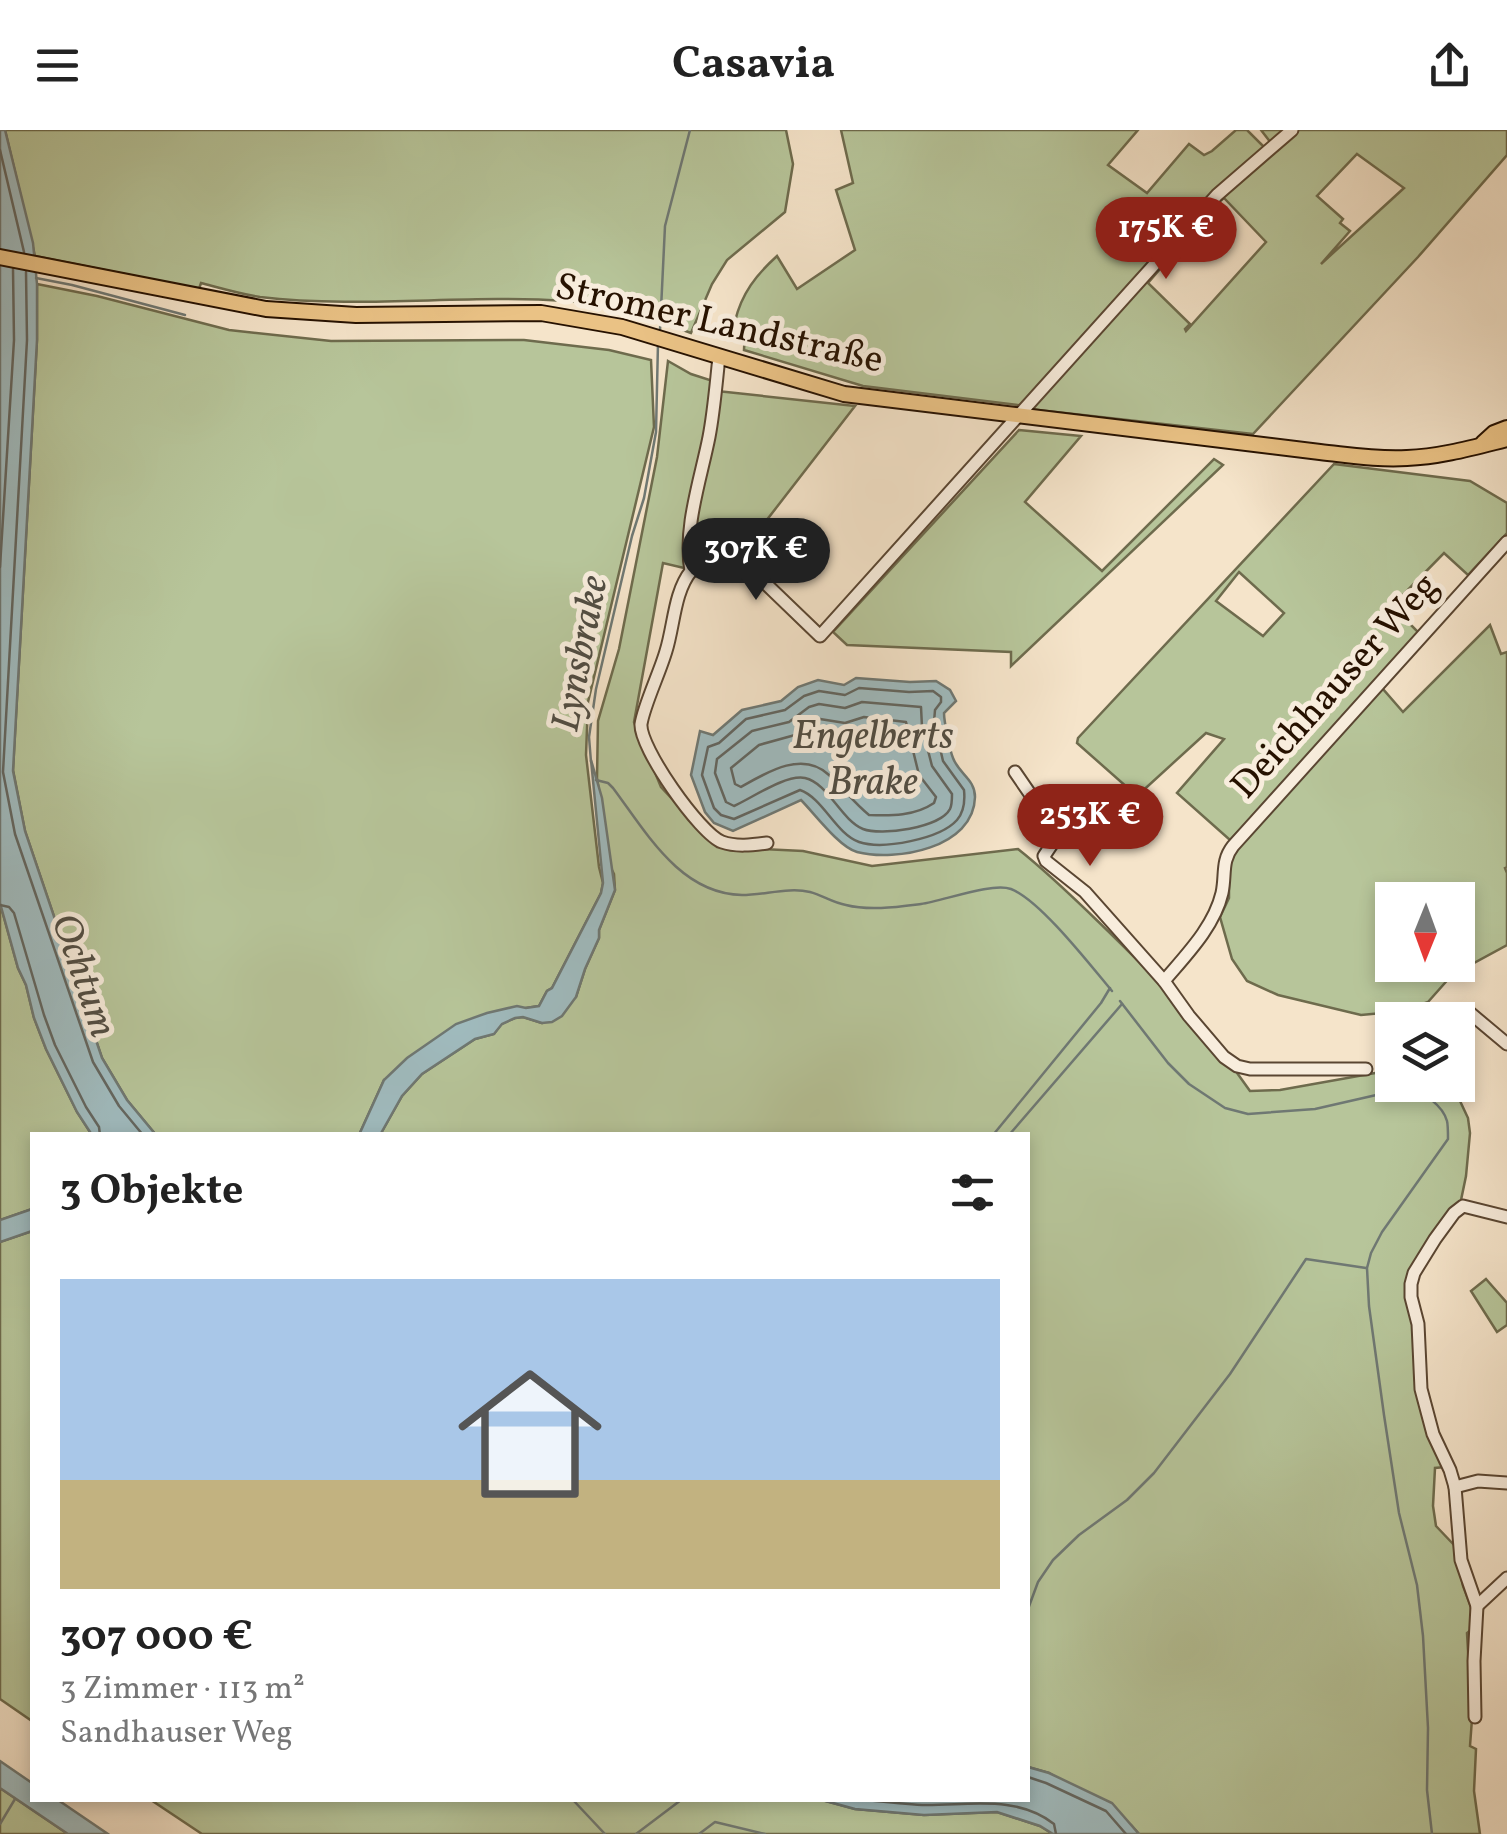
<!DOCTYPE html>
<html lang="de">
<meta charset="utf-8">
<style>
:root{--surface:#fff;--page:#f2f2f2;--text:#222;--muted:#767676;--accent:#8f2418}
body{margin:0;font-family:Vollkorn,serif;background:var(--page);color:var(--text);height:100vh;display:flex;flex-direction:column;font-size:38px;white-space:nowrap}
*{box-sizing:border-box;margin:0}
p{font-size:32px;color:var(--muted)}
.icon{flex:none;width:55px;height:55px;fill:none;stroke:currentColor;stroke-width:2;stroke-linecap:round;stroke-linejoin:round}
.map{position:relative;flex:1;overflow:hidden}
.details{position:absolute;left:30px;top:1002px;width:1000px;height:670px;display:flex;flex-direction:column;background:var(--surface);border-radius:0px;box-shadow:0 5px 15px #0003}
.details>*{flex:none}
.needle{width:65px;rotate:181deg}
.fabs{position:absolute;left:1375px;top:752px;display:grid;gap:20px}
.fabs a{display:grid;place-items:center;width:100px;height:100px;border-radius:0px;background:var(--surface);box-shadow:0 5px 15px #0003;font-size:50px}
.price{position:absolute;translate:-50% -85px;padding:0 22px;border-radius:35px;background:var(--accent);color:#fff;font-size:32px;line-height:65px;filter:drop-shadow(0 2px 5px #0008)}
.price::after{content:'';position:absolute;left:50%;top:60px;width:30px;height:22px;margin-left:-15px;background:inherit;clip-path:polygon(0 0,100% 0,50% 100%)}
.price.on{background:#222;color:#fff}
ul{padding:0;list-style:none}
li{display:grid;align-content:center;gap:20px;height:530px;padding:0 30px}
li span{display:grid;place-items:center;height:310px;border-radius:0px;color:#555}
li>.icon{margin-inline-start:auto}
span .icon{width:180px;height:180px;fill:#fffc;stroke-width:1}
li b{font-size:42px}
h2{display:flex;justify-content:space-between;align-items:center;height:120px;padding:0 30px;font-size:42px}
header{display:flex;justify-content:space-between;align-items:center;height:130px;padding:0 30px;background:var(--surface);font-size:45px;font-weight:700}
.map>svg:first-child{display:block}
.green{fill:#b7c59a;stroke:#6e6b4d;stroke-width:2.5;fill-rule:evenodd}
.water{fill:#a0bcc0;stroke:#6f7873;stroke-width:2.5}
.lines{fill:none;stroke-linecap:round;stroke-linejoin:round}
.shore{stroke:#636660;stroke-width:2.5}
.stream{stroke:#6f7873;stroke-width:2.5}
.minor-casing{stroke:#5a4632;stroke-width:15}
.major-casing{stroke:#261100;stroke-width:18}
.minor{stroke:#f8eddd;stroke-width:11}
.major{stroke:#eac285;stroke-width:14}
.labels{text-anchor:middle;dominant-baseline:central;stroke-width:10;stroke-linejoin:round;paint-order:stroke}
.street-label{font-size:38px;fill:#261100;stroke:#f8eddd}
.water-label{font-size:40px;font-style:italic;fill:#514d43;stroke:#f8eddd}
</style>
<header><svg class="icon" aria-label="menu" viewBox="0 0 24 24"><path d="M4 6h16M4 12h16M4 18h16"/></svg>Casavia<svg class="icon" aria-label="share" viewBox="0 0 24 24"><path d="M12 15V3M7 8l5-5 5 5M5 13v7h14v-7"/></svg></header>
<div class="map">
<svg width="1507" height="1704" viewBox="0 0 1507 1704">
<rect width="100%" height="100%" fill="#f5e4ca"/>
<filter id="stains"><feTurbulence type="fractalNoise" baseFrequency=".002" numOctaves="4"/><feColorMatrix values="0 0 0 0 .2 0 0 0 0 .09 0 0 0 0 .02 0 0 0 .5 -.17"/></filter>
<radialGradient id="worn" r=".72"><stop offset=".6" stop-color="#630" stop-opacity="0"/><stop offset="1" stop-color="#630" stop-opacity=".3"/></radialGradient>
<g class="green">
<path d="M5,0H786L793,34L785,82L727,130L712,154L691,203C652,188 608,174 566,171C464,164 362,179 260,167C240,164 220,158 201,153L199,159L35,126Z"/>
<path d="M841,0H1138L1108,35L1147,63L1189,14L1204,25L1212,21L1236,0H1247L1265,18L1271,13L1261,0H1507V25L1418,127L1253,304L1029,279L1018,277V275L863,256L744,220L745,199L735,191C742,163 756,145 777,126L797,159L855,120L836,60L853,53ZM1357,24L1404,58L1321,134L1350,101L1340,93L1343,89L1317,66ZM1224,68L1266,112L1186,201L1185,199L1190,194L1148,153L1215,75Z"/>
<polygon points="37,154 97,166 229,200 331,211 524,210 609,220 651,230 654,297 588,572 586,625 599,737 603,753 601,763 552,858 547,861 539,876 526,878 384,950 359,1005 156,1005 127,970 102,928 25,701 13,640 37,210"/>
<path d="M668,231L691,244L713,251L684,438L663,433L634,592L661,657L717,717L803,721L872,736L1018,719C1051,745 1080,774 1110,803C1160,852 1210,903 1250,961L1280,960L1392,940V955H1444L1460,971L1468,988L1470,1003L1466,1046L1460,1075L1416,1132L1413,1191L1418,1250L1446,1337L1435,1338L1433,1376L1436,1396L1455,1416L1463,1456L1471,1477L1472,1499L1467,1503L1472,1589L1470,1616L1476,1619L1474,1661L1480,1704H1139L1131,1695L1049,1643L1028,1637V1005H380L402,966L422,944L475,909L494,904L501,894L515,888L523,887L542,893L576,867L585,839L599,808V800L615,760L614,744L611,738L597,648L598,591L619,519L657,327Z"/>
<polygon points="717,261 855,276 742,422 703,433 694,427 695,397"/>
<polygon points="1019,300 1081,306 1025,372 1102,441 1214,329 1223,335 1011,536 1011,522 847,515 833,502"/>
<path d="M1334,334L1470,351L1507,373V403L1468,445L1444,423L1392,476L1421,505L1378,554L1230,710L1177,663L1224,609L1206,603L1137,666L1077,613L1078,608ZM1239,442L1284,483L1263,506L1216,471Z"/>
<path d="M1490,495L1501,524L1507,522V737L1505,738L1507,743V815L1452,845L1428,872L1404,881L1361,885L1278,865L1247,851L1232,829L1220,787L1229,768V728L1382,558L1403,582ZM1392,770H1458V835H1392Z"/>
<polygon points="0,773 18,838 26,855 34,888 46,919 77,982 92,1005 32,1005 32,1079 0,1090"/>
<polygon points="32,1101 32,1591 0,1569 0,1112"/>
<polygon points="1486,1149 1507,1173 1507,1195 1497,1202 1471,1161"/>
<polygon points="0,1658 68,1704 0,1704"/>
<polygon points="151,1670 822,1670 855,1679 924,1685 997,1682 1040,1696 1053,1704 202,1704"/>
</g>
<g class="water">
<polygon points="0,0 5,0 33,113 37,154 37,210 13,641 25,701 102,928 127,970 156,1005 92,1005 77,982 46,919 34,888 26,855 18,838 0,773"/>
<path d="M856,548L910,552L936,551L950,560L956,571L944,583C944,591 950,621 953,628C959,644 975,649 975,667C974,718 896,732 857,722C839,717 814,683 801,670L733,701L714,693L705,682L691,645L700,601L713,605L742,580L781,571L798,557L818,550L844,555Z"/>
<polygon points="591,630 602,668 615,760 599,800 599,808 585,839 576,867 562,886 552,892 542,893 523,887 515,888 502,894 494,904 475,909 422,944 402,966 380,1005 359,1005 384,950 407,928 456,894 487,883 517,876 526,878 539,876 547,861 552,858 601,763 603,753"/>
<polygon points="32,1079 32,1101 0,1112 0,1090"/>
<polygon points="0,1631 32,1653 32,1670 58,1670 108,1704 68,1704 0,1658"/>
<polygon points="1028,1637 1049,1643 1112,1673 1139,1704 1053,1704 1040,1696 997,1682 924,1685 855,1679 822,1670 1028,1670"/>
</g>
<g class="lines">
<g class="shore">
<polyline points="0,20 24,122"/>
<polyline points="26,142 27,210 3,642 15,704 93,932 119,976 143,1005"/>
<polyline points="0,437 14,210 13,139"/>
<path d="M859,558L909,562L933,561L941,567V572L935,580L934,592L943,631L964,660C965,670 964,682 957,690C940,709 883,720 859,712C836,704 823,668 800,660L734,689L721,685L714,678L702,645L708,617L719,613L746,589L785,580L804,566L819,561L845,565Z"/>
<path d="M862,572L921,577L922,597L932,636L952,664C952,668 952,675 950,679C940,698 881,706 863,699C841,690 828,653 805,648C786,644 752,668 734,676L726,672L715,643L717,629L752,601L789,592L809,577L819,574L845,578Z"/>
<path d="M864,587L906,592L919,645L936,667L934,673C915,686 891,686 869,685C854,673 843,658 829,645C803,620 767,642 741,657L735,654L731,638L759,615L795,605L820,589L845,593Z"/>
<polyline points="0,775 9,777 14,783 44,885 55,915 86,977 99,997 100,1005"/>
<polyline points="1028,1647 1046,1653 1106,1681 1126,1704"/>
<path d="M866,1670C885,1672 904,1674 922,1675C967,1676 1016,1664 1054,1694L1056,1704"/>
</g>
<g class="stream">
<polyline points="36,148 72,155 185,185"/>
<polyline points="660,200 665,96 690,0"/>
<polyline points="591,632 589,607 596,559 632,406 644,368 656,302 658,213"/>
<path d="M596,650L608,653L613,658C646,702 680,764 742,765C764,765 789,757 810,762C822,765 833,773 846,775C869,781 897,777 921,774C943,771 992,752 1011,759C1040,770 1091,836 1112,861"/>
<path d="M1120,871L1168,933L1189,954L1225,978L1248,984L1315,979L1407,958C1422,960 1443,976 1447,991C1448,995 1448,1005 1448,1009L1382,1102L1371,1123L1367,1138L1369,1176L1384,1285L1399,1383L1417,1455L1423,1506L1428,1598L1427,1660L1432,1704"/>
<polyline points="993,1005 1101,873 1110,858"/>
<polyline points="1009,1005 1122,874"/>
<polyline points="1028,1479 1038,1452 1053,1430 1079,1405 1127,1370 1154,1343 1230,1244 1306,1129 1366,1138"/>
<polyline points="573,1670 605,1704"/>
<polyline points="0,1694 15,1669"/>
<polyline points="636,1704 681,1670"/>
<polyline points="699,1704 715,1692 765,1704"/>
</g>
<g class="minor-casing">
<g id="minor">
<path d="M719,227C716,254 714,281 709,307C701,348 683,399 691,441C674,462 674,496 666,521C660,542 644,575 641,594C639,617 700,704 722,712C736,717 752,715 767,713"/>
<polyline points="691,441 741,430 820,506 1217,65 1292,0"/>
<polyline points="1015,642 1057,703 1056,708 1044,726 1046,731 1085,762 1164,851 1189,886 1224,927 1237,936 1250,939 1366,939"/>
<path d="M1164,851C1186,825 1214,797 1222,763C1226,745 1221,731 1233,716L1507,412"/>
<polyline points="1470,883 1507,914"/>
<polyline points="1455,1357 1478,1351 1507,1353"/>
<polyline points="1477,1476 1507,1448"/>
<polyline points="1475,1587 1474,1531 1477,1476 1461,1430 1455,1357 1450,1340 1433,1304 1421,1259 1418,1194 1411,1167 1411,1154 1414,1143 1435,1109 1454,1083 1463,1076 1507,1087"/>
</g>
</g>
<g class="major-casing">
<g id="major">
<path d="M0,127L266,179L356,185L541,183L622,197L844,264L1320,322C1349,325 1378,330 1407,328C1440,327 1475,317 1507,309"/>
<polyline points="1483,313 1494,303 1507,298"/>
</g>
</g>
<use href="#minor" class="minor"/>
<use href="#major" class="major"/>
</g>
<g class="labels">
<g class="street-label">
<text transform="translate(719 195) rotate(13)">Stromer Landstraße</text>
<text transform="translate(1336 557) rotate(-48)">Deichhauser Weg</text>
</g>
<g class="water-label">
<text transform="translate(582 524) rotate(-79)">Lynsbrake</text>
<text x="873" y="608">Engelberts<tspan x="873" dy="46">Brake</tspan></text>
<text transform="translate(82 846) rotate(71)">Ochtum</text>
</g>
</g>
<rect width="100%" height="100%" filter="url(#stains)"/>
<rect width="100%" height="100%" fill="url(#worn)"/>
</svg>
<div class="fabs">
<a><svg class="needle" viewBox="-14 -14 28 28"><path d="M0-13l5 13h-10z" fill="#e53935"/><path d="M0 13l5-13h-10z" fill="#767676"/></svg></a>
<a><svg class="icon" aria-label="layers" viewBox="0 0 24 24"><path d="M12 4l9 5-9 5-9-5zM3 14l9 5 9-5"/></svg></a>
</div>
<b class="price" style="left:1166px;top:152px">175K €</b>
<b class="price on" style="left:756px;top:473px">307K €</b>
<b class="price" style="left:1090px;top:739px">253K €</b>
<section class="details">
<h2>3 Objekte<svg class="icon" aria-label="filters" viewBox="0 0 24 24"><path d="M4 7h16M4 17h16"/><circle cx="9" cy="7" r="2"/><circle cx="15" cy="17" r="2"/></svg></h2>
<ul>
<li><span style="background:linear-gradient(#a9c7e8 65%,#c2b280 0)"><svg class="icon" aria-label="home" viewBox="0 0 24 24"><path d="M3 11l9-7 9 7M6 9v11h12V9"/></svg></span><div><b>307 000 €</b><p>3 Zimmer · 113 m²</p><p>Sandhauser Weg</p></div></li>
</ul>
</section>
</div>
